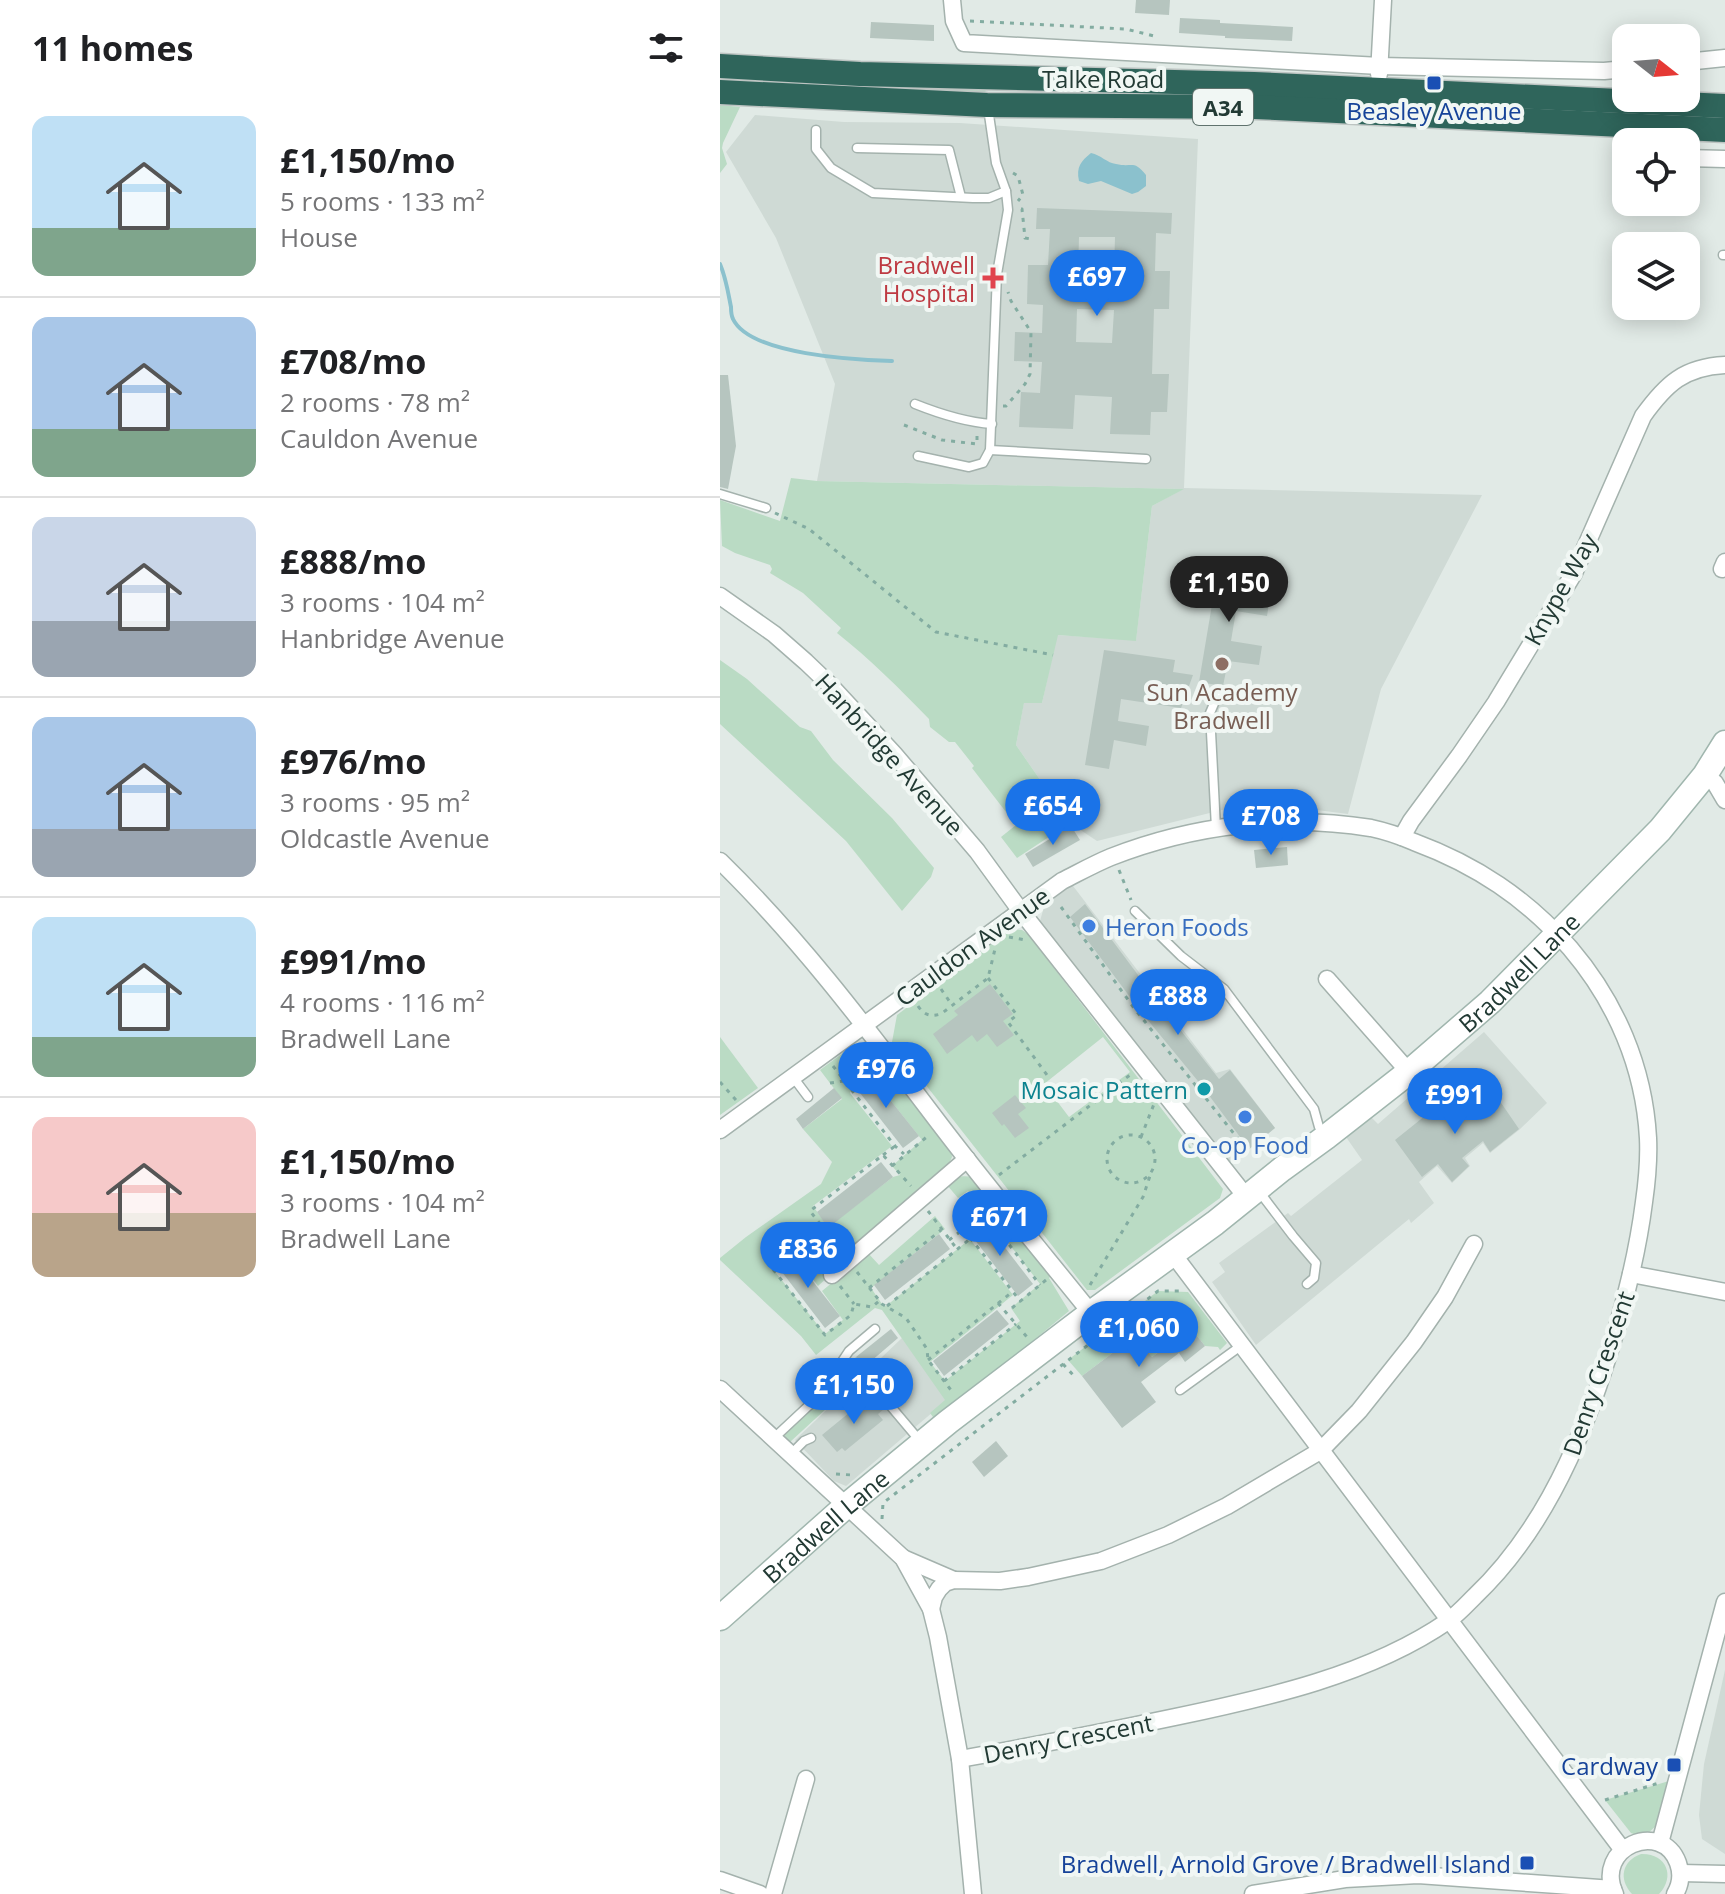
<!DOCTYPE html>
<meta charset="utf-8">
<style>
:root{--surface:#fff;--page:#f2f2f2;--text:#202124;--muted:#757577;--line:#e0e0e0;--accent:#1a73e8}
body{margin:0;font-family:"Open Sans",sans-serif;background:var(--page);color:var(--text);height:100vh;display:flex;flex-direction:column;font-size:30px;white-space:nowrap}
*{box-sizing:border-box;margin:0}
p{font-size:26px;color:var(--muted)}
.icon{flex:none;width:44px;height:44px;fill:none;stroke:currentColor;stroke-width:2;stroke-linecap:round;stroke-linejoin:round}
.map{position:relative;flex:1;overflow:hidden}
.sheet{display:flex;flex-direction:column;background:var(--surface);width:720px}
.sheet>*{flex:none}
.needle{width:52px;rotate:107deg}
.buttons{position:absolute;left:892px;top:24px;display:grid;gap:16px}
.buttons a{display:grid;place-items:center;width:88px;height:88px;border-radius:16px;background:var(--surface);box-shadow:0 4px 20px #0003;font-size:40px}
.price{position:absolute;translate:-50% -68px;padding:0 18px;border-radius:28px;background:var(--accent);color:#fff;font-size:26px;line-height:52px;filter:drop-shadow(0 2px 4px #0008)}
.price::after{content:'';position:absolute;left:50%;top:48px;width:24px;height:18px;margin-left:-12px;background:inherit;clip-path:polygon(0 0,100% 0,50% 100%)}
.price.current{background:#222;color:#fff}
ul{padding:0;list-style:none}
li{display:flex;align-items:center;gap:24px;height:200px;padding:0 32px}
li+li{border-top:2px solid var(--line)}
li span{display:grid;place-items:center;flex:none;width:224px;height:160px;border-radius:16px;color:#555}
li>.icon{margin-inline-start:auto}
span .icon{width:96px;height:96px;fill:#fffc;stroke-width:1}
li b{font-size:34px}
h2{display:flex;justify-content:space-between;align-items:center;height:96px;padding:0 32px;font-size:34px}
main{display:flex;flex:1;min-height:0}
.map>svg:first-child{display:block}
.built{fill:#cfdad5}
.green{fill:#badbc4;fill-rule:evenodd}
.water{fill:#8bc1cd}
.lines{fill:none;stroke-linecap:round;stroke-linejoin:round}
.stream{stroke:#8bc1cd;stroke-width:4}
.building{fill:#b6c5bf;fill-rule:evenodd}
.lane-casing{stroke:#a4b2ad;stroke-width:11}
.street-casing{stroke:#a4b2ad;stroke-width:19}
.secondary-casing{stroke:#a0b6ae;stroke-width:27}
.highway-casing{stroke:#bdc4c2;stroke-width:27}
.path{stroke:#83aca1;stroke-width:3;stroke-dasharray:4 6;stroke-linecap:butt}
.lane{stroke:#fff;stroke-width:8}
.street{stroke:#fff;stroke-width:16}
.secondary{stroke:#fff;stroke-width:24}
.highway{stroke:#2f655b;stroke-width:24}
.transit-dot{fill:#1a4fb4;stroke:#f1f7f4;stroke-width:3}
.health-dot{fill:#e0444e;stroke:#f1f7f4;stroke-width:3}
.education-dot{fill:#8d6e63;stroke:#f1f7f4;stroke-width:3}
.shop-dot{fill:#3f7fe0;stroke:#f1f7f4;stroke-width:3}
.culture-dot{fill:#0f9aa8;stroke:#f1f7f4;stroke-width:3}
.labels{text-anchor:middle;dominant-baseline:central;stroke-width:8;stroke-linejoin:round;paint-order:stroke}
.shield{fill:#f1f7f4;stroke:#60736e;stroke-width:2}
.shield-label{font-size:22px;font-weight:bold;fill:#223a34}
.street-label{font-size:24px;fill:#223a34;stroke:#f1f7f4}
.transit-label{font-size:24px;fill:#164399;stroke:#f1f7f4;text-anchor:end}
.health-label{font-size:24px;fill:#be3a42;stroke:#f1f7f4;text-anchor:end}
.education-label{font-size:24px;fill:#785e54;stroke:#f1f7f4}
.shop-label{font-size:24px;fill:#366cbe;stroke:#f1f7f4;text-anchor:start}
.culture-label{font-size:24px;fill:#0d838f;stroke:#f1f7f4;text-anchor:end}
</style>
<main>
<section class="sheet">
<h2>11 homes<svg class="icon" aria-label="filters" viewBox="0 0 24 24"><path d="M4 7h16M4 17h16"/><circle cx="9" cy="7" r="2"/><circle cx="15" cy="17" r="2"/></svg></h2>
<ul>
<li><span style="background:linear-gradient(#bfe0f5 70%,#7fa58c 0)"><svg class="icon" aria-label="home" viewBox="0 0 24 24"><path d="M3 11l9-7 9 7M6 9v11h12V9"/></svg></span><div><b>£1,150/mo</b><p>5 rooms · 133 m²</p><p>House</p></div></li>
<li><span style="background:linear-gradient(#a9c7e8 70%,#7fa58c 0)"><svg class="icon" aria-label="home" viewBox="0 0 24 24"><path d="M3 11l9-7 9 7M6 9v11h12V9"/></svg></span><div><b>£708/mo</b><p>2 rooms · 78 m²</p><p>Cauldon Avenue</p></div></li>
<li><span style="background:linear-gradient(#c9d6e8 65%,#9aa5b1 0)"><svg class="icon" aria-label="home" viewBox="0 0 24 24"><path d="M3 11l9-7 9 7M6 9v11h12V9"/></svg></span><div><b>£888/mo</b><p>3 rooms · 104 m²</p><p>Hanbridge Avenue</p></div></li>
<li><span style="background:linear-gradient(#a9c7e8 70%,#9aa5b1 0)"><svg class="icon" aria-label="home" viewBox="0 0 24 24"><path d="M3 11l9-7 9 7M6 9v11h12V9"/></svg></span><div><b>£976/mo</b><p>3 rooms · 95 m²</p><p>Oldcastle Avenue</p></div></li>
<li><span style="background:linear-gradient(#bfe0f5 75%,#7fa58c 0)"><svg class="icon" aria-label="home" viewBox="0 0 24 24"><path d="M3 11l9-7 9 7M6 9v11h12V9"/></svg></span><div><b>£991/mo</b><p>4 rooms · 116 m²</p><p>Bradwell Lane</p></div></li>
<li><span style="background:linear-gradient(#f6c9c9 60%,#b9a48a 0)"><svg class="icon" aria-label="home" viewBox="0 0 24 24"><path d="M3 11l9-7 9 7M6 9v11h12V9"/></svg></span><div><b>£1,150/mo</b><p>3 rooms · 104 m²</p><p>Bradwell Lane</p></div></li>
</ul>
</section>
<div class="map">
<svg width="1005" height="1894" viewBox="0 0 1005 1894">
<rect width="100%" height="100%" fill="#e1eae6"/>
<g class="built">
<polygon points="35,115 124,122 240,123 478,139 464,488 762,495 661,689 628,814 534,802 377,841 350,823 296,745 304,702 322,703 337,635 416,640 432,506 463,489 97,481 115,384 56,238 6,152"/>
<polygon points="350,882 496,1073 510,1069 555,1128 509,1166 320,921 326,900"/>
<polygon points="764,1032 827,1103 799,1130 770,1153 763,1143 745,1158 750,1166 732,1183 717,1166 699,1182 714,1203 691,1223 689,1219 536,1345 492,1282 505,1272 499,1263 568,1213 571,1216 642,1160 626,1137 651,1117 658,1124"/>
<polygon points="182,1338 227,1400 126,1486 114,1481 75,1440"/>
<polygon points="1005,1670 1005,1854 982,1839 979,1815 984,1764"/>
</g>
<g class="green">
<polygon points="0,71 266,86 265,97 0,84"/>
<polygon points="0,105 20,107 3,143 2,148 7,164 0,173"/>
<path d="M71,478L97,481L464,489L432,506L416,641L338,635L322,703H304L296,745L350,823L297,858L281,837L296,825L252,768L254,766L235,742H229L210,727L209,719C179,688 150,659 117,633L121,628L83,593L50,573L52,569L50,565L15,553L2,546L0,500L60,521Z"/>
<polygon points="0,660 27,679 80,727 91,731 113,760 172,818 214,868 211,877 182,911 126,841 0,724"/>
<path d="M290,929L302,930L308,934L503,1189L500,1198L375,1290H367L172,1042L177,1015ZM383,1037L410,1072L349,1117L324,1084Z"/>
<polygon points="0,1037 38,1088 0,1115"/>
<path d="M135,1044L152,1048L231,1149L232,1157L227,1168L98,1286L68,1246L48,1263L105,1334L123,1320L102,1291L148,1253L159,1265L215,1216L225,1229L151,1288L162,1304L166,1306L250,1239L293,1295L210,1362L225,1381L300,1321L291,1308L320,1284L248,1191L238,1198L227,1185C236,1177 241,1175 252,1177L331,1276L329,1278L349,1311L216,1421L210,1413L225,1400L162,1310L155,1308L96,1355L81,1336L0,1260V1258L26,1237L101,1184L112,1162L83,1129L122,1099L100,1070ZM148,1072L202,1140L172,1166L180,1175L173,1177L108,1227L93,1206L172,1146L130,1093L133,1084Z"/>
<polygon points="438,1291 468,1292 507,1343 500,1350 498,1347 485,1346 455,1308 436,1323 451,1343 432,1357 415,1336 362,1376 348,1360"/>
<polygon points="136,1357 143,1368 144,1374 70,1442 63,1434 105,1395"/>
<polygon points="949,1781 937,1825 927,1834 919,1836 911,1833 885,1800"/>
<path d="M921,1854C946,1853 956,1876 939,1894H912C898,1879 902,1861 921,1854Z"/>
</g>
<path class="water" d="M371,153C381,155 387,163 396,164C413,168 413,159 426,175V186L418,192L412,194L381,181L368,184L359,181C356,167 361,161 371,153Z"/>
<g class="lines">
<path class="stream" d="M0,264C6,278 8,292 11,307C11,311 11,315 13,319C30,355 137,360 172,361"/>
</g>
<g class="building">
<polygon points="416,0 450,0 449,15 415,13"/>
<polygon points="460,18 500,20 500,23 573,27 572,41 505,38 505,36 459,33"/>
<polygon points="151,22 214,25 214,41 150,38"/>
<path d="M317,208L452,213L451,234L436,233L435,271H450L449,309H434L432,374H449L447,412H431L430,435L390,434L392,397L355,395L353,429L299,427L301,392L320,393L322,362L294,361L295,332L322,333L323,305L307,304L308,265H328L330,229H316ZM359,237H395L394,273L358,272ZM357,309L394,310L392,343L356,342Z"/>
<polygon points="0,375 8,375 16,446 8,489 0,487"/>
<polygon points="500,557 523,561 519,593 550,597 547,616 516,611 511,641 542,646 539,665 508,661 503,686 479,682"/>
<polygon points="384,650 455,660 453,672 473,675 461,708 401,699 398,721 429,726 426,746 394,740 389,769 365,765"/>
<polygon points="351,826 360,840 313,867 305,854"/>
<polygon points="567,847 568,865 536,868 534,850"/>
<polygon points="365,904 433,995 499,1079 510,1070 555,1128 529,1149 482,1086 422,1013 350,917"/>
<polygon points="270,984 293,1014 283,1021 294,1035 277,1047 267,1034 257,1042 252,1035 227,1054 213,1034 238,1015 234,1011"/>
<polygon points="148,1072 199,1136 183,1148 133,1084"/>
<polygon points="114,1088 122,1098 83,1129 76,1119"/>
<polygon points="775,1094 799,1129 770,1152 763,1141 742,1158 749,1166 732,1182 718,1164 702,1177 675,1140 731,1095 748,1117"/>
<polygon points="295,1095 306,1108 298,1114 309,1128 295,1138 284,1124 282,1126 272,1113"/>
<polygon points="161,1162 173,1177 108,1228 97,1212"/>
<polygon points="263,1219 313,1284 298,1296 248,1231"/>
<polygon points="219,1234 230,1249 165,1300 154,1285"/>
<polygon points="70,1252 120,1316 105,1328 55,1263"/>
<polygon points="455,1308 485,1346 465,1362 459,1353 421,1382 436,1402 402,1428 362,1376 415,1336 432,1357 451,1343 436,1323"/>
<polygon points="277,1310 289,1324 224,1376 213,1361"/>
<polygon points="171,1329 178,1338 143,1368 136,1357"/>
<polygon points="146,1399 152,1405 157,1401 164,1409 158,1414 163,1420 125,1451 122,1448 117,1452 102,1435"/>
<polygon points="276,1441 288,1456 264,1477 252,1462"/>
</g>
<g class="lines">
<g class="lane-casing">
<g id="lane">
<polyline points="96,130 96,149 111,168 153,193 253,198 269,198 286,191"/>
<polyline points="137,148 229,150 241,197"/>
<polyline points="1003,255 1005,255"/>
<path d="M195,404C220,414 244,422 272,424"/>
<polyline points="270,450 426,459"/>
<polyline points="198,456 249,467 263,463 270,450 277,274 288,210 286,191 276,163 268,108"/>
<polyline points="0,494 46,508"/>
<polyline points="496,828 490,713 499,692"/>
<polyline points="415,911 461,956 504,989 594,1109 599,1127 603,1133"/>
<polyline points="73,1077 88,1097"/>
<polyline points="538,1190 573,1236 596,1263 594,1278 587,1284"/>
<polyline points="157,1390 200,1441"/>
<polyline points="460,1390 522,1345"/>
<polyline points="54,1438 99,1396 129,1351 155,1329"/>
<polyline points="71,1454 84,1441 91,1438"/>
</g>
</g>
<g class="street-casing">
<g id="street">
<polyline points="232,0 234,21 244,43 660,66 884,71 906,69"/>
<polyline points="966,62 1005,58"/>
<polyline points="659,74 663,0"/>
<polyline points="966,158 1005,159"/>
<polyline points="1002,569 1005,562"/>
<polyline points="0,596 54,634 86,662 109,684 174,754 257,851 300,910 527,1198"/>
<polyline points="985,775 995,783 1005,800"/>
<path d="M682,837L691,821L739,756L776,702L854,573L923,416C946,384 964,367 1005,365"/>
<path d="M0,861C83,942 152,1035 222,1127C270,1190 321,1251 371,1313"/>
<polyline points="607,979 689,1072"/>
<path d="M0,1130L342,881C358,873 374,864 391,857C473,825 563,814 651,828C665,831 680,836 694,842C756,865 806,898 850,948C896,1002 924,1067 928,1138C929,1159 927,1181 924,1202C916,1265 899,1326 878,1387C852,1463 814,1540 755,1596C746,1605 738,1614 728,1621C650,1675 546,1698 455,1717C384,1732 312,1746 240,1759"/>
<polyline points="453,1254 902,1849"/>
<polyline points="911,1274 1005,1292"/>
<polyline points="112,1275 247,1159"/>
<polyline points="0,1389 183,1558 211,1609 218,1637 240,1759 253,1894"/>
<polyline points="183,1558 234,1580"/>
<polyline points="211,1609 214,1597 219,1589 225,1583 234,1580 280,1581 308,1577 381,1561 448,1535 507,1506 600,1451 639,1411 694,1342 725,1297 754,1244"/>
<polyline points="940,1843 1005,1602"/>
<polyline points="961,1873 1005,1874"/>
<polyline points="0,1880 40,1894"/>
<polyline points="53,1894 86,1779"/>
<polyline points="533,1894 625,1879 698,1875 893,1889"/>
<path d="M895,1894C873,1847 942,1819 958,1863C962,1874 961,1884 955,1894"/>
</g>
</g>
<g class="secondary-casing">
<g id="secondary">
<path id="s1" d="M0,1618L126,1506L228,1422L371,1313L495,1223L562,1169L606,1137L689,1072L770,1002L940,830L985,775L1005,743"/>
</g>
</g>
<g class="highway-casing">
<g id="highway">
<polyline points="0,66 140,74 534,84 1005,106"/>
<polyline points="0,92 267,105 535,107 1005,130"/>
</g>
</g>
<g class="path">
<polyline points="250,21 406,29 438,37"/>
<polyline points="293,173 298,176 303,195 298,201"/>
<polyline points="301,209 302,209 305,238 311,239"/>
<polyline points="283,406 286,406 305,384 310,374 311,332 291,301 288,292"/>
<polyline points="184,425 222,440 257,444 257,432"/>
<polyline points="55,513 89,529 216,632 333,655"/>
<polyline points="399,870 411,900"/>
<polyline points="341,907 414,1008 527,1150"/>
<polyline points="289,937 305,940"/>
<polyline points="268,978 297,1015 288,1022 330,1079"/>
<polyline points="221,989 232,1005"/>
<path d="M198,1006C204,1015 210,1017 221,1014L268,978L275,949"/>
<polyline points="132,1053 148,1056"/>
<polyline points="113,1066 175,1146 184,1154"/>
<polyline points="0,1082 16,1100"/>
<polyline points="110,1083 124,1081"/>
<circle cx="411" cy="1159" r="24"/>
<polyline points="421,1137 434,1104"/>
<polyline points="163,1155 175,1146"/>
<polyline points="172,1166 209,1135"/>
<polyline points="279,1175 410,1075"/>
<polyline points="208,1211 237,1249"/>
<polyline points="265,1213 320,1285"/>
<polyline points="244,1230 301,1302"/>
<polyline points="229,1240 265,1213"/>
<polyline points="119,1248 90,1211 163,1155 191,1186"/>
<path d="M103,1264L86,1243C70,1240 60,1253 48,1263L105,1335L131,1315L134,1304L152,1307L159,1301"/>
<polyline points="137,1272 162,1304 186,1318 207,1349 208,1360 234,1394"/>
<polyline points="370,1285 423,1197 431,1173"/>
<polyline points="120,1286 134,1304"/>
<polyline points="149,1288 221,1230"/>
<polyline points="278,1303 307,1337"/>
<polyline points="167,1306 250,1239"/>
<polyline points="292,1308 326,1280"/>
<polyline points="208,1360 292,1292"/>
<polyline points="343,1364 354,1376"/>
<polyline points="224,1381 296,1324"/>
<polyline points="116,1474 132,1475"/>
<polyline points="162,1519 163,1503 438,1291 463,1291"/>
<polyline points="885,1800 942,1782"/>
</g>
<use href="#lane" class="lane"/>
<use href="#street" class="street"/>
<use href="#secondary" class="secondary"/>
<use href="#highway" class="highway"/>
</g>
<g class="transit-dot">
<rect x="706" y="75" width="16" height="16" rx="4"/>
<rect x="946" y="1757" width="16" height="16" rx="4"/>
<rect x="799" y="1855" width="16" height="16" rx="4"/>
</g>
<path class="health-dot" d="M269 266h8v8h8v8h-8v8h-8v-8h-8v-8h8z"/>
<circle class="education-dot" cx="502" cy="664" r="8"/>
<g class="shop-dot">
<circle cx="369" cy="926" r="8"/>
<circle cx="525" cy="1117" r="8"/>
</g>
<circle class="culture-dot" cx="484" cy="1089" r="8"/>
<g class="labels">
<rect class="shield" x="473" y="89" width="60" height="36" rx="6"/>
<g class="shield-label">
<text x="503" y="107">A34</text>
</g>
<g class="street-label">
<text x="383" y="78">Talke Road</text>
<text transform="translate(840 589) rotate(-61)">Knype Way</text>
<text transform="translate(170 754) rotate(48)">Hanbridge Avenue</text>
<text transform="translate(252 946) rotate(-36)">Cauldon Avenue</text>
<text stroke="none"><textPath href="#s1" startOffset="1028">Bradwell Lane</textPath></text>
<text transform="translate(878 1373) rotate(-71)">Denry Crescent</text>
<text stroke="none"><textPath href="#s1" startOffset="140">Bradwell Lane</textPath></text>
<text transform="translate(348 1738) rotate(-11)">Denry Crescent</text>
</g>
<g class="transit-label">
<text x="714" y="110" text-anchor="middle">Beasley Avenue</text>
<text x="938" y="1765">Cardway</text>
<text x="791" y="1863">Bradwell, Arnold Grove / Bradwell Island</text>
</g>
<g class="health-label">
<text x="255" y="264">Bradwell<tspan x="255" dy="28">Hospital</tspan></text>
</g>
<g class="education-label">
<text x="502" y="691">Sun Academy<tspan x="502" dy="28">Bradwell</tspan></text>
</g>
<g class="shop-label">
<text x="385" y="926">Heron Foods</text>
<text x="525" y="1144" text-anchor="middle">Co-op Food</text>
</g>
<g class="culture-label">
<text x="468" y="1089">Mosaic Pattern</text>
</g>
</g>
</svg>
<div class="buttons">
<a><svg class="needle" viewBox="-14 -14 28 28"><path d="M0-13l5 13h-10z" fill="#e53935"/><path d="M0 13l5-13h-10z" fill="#757577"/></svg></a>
<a><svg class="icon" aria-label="locate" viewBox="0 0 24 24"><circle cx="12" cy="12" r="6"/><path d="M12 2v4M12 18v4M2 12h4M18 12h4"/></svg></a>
<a><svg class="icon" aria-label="layers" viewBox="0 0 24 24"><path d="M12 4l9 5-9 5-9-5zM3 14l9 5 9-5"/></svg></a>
</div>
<b class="price" style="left:377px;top:318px">£697</b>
<b class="price current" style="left:509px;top:624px">£1,150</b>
<b class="price" style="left:333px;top:847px">£654</b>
<b class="price" style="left:551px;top:857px">£708</b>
<b class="price" style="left:458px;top:1037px">£888</b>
<b class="price" style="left:166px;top:1110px">£976</b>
<b class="price" style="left:735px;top:1136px">£991</b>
<b class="price" style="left:280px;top:1258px">£671</b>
<b class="price" style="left:88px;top:1290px">£836</b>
<b class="price" style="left:419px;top:1369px">£1,060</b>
<b class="price" style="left:134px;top:1426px">£1,150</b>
</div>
</main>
